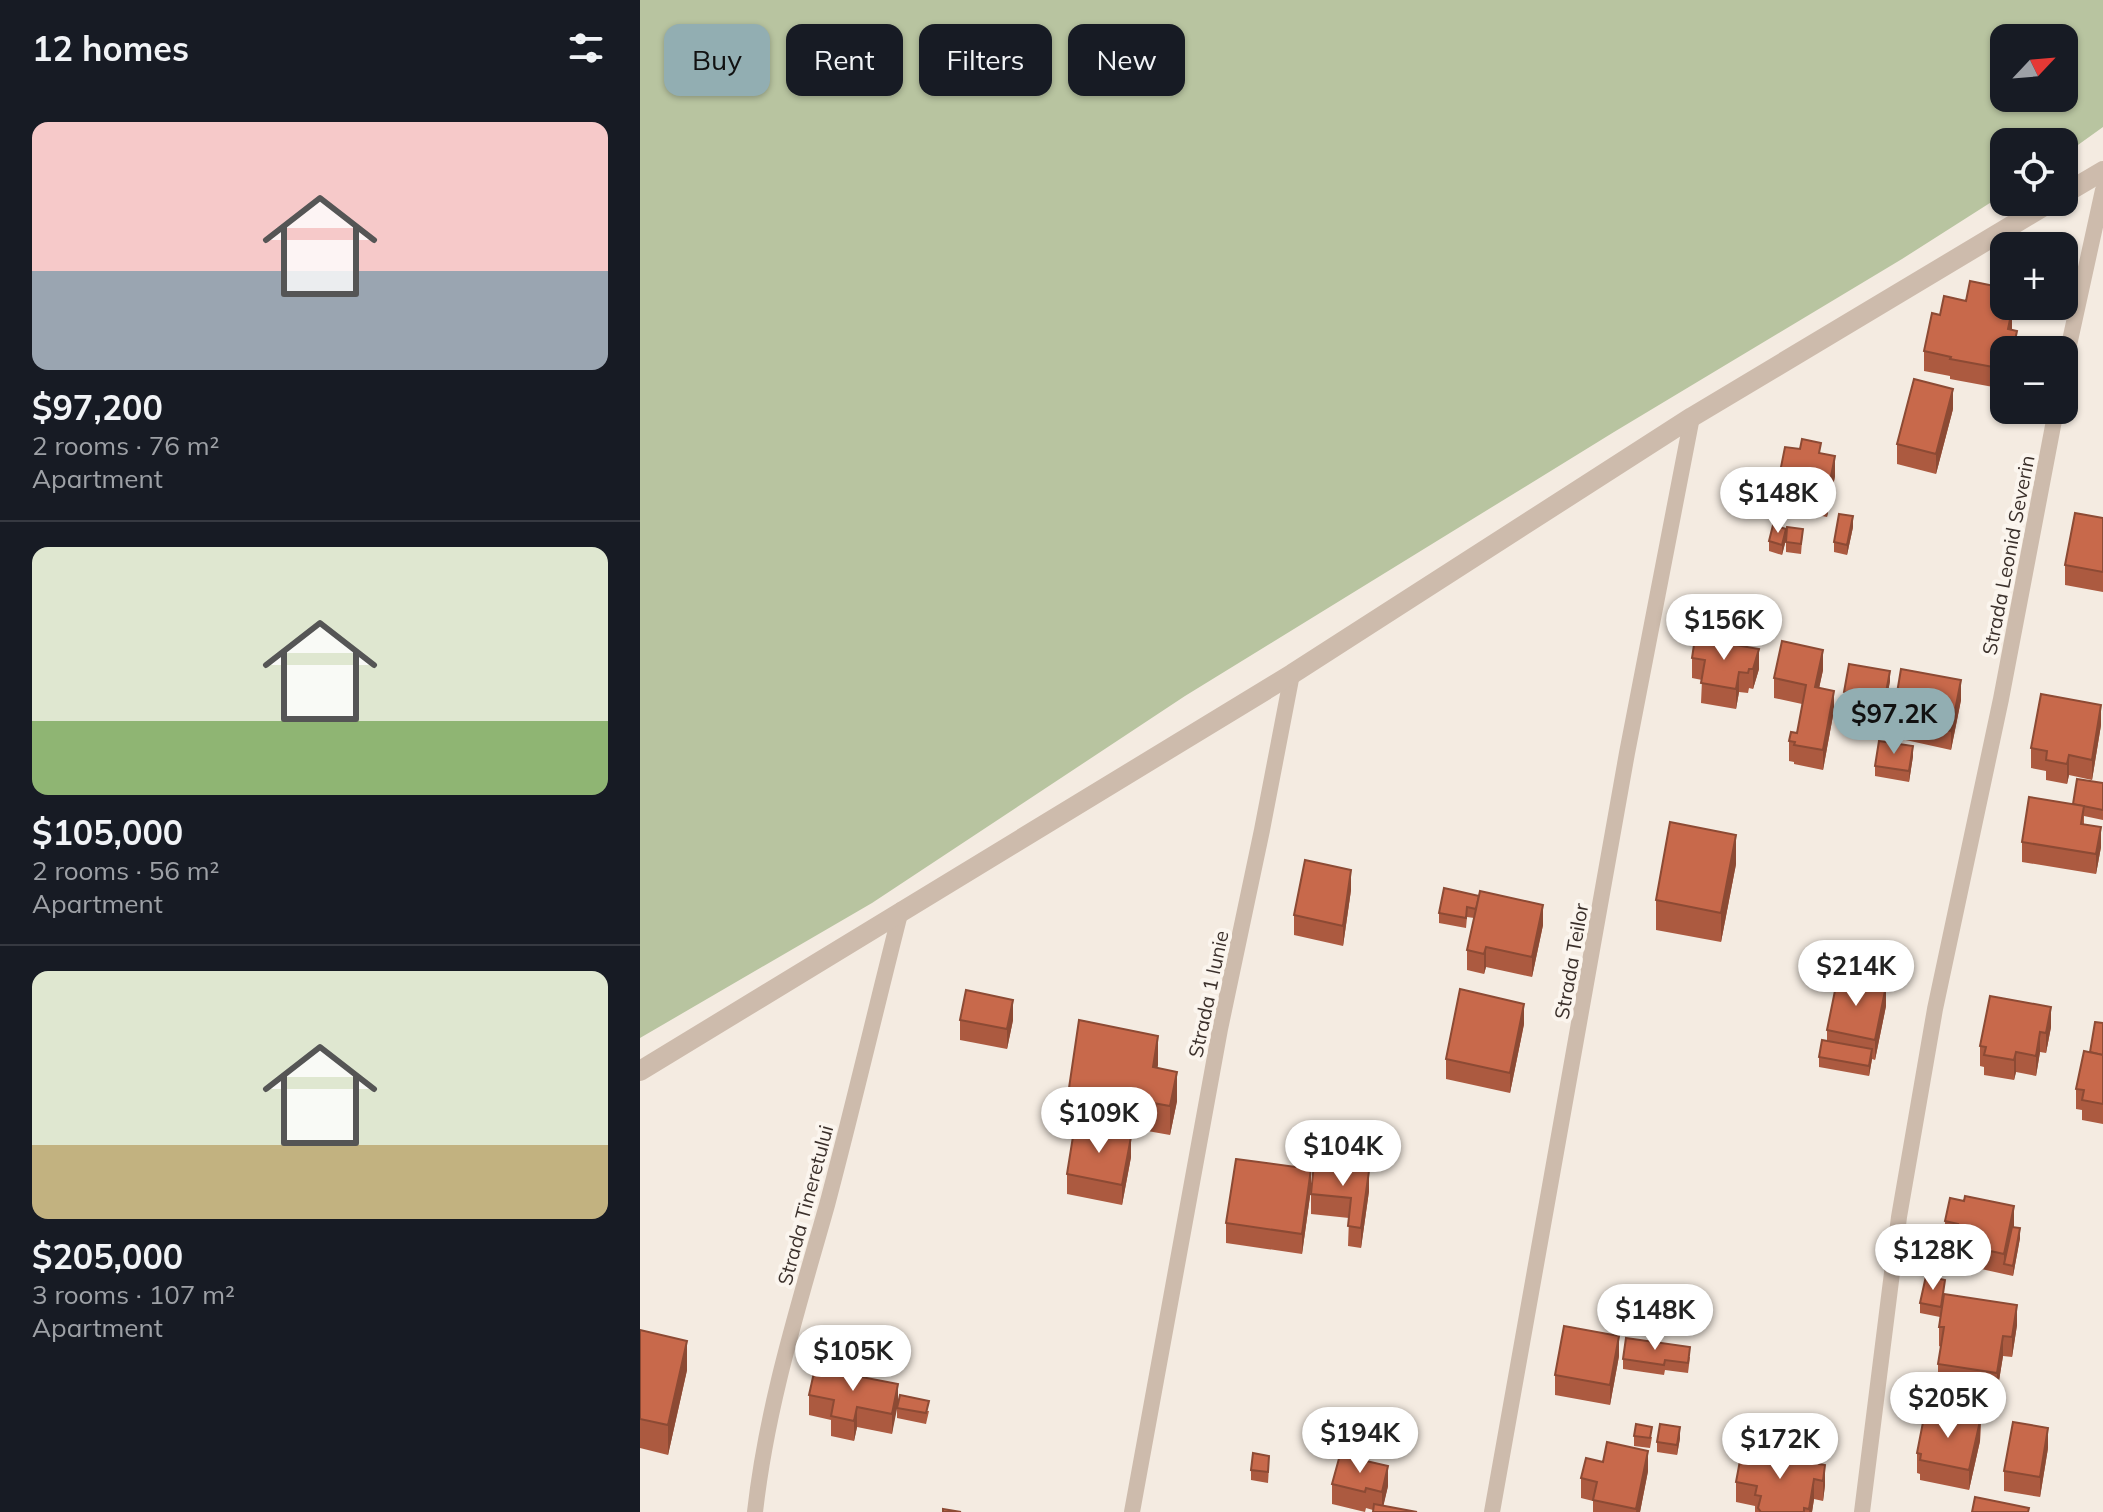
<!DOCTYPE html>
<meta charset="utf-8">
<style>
:root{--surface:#171b24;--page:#242831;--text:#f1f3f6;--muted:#9ea1a6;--line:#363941;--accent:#92aeb2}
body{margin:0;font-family:Mulish,sans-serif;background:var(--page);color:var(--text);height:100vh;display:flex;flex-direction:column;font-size:30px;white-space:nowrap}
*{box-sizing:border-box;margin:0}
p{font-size:26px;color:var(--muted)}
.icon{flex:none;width:44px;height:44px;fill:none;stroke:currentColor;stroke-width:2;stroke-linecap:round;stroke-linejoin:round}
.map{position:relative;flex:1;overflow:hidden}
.details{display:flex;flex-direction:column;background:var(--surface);width:640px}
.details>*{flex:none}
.banner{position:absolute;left:24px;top:24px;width:760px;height:72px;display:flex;gap:16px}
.needle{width:52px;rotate:64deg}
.tools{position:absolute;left:1350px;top:24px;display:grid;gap:16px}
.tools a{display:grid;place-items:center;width:88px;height:88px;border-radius:16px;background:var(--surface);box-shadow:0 2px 6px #0004;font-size:40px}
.price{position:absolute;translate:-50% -68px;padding:0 18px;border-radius:28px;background:#fff;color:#222;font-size:26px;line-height:52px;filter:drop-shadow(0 2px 4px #0008)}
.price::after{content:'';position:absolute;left:50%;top:48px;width:24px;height:18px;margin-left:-12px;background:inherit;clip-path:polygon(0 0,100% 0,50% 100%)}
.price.active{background:var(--accent);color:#111}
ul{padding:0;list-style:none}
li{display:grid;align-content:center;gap:16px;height:424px;padding:0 32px}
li+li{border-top:2px solid var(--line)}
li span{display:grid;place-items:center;height:248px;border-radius:16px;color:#555}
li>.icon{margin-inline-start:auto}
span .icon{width:144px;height:144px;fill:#fffc;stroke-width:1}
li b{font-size:34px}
h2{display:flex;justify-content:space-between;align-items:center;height:96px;padding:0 32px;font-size:34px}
.tag{padding:0 28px;border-radius:16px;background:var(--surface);box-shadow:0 2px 6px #0004;font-size:28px;line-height:72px}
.tag.active{background:var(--accent);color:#111}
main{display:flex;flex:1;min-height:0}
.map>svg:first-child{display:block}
.green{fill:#b8c4a0;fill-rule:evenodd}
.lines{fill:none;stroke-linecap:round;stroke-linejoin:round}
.lane{stroke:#cdbbac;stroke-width:16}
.street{stroke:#cdbbac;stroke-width:20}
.wall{fill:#ac5a40}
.shaded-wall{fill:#8c4a34}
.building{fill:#c8694b;stroke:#8c4a34;stroke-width:2}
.labels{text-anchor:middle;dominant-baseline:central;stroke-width:8;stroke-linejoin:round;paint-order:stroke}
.street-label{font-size:20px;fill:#3b302b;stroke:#fbf5ee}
</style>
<main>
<section class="details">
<h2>12 homes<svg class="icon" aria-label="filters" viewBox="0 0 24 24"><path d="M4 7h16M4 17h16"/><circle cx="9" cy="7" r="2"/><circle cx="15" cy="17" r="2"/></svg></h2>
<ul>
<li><span style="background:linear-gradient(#f6c9c9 60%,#9aa5b1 0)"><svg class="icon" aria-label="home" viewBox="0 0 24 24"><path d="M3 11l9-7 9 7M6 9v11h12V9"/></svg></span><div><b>$97,200</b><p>2 rooms · 76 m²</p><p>Apartment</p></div></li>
<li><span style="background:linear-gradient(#dfe7d0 70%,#8fb573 0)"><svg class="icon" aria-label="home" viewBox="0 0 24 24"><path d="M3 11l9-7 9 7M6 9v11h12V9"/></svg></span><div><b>$105,000</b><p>2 rooms · 56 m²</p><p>Apartment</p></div></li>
<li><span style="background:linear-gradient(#dfe7d0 70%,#c2b280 0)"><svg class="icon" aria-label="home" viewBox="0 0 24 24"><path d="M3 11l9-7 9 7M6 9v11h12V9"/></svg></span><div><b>$205,000</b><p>3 rooms · 107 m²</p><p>Apartment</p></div></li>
</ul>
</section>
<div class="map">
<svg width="1463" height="1512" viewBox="0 0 1463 1512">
<rect width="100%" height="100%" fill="#f4ebe1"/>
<path class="green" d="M0,0H1463V127L1424,155V142H1364V194L1262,259L974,432L545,696L232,903L0,1038ZM1364,38H1424V98H1364Z"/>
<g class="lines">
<g class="lane">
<polyline points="1424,368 1463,190"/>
<path d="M115,1512C127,1405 158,1308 187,1205C213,1107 236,1008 261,910"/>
<polyline points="492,1512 580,1029 622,830 652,674"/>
<polyline points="852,1512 987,753 1052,417"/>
<polyline points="1222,1512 1259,1217 1295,1009 1361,699 1416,410"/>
</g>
<g class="street">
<polyline points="1424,194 1463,171"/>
<polyline points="0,1071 652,674 1052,417 1411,202"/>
</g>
</g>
<g class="wall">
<polygon points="1326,301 1366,306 1377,350 1364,350 1364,389 1310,379 1310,376 1284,371 1284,351"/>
<polygon points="1313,409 1296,474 1257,464 1257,444"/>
<polygon points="1181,453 1195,476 1187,517 1137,507 1137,487"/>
<polygon points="1463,518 1463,592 1425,585 1425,565"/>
<polygon points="1133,525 1146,529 1146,538 1147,527 1163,529 1161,554 1146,552 1146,540 1142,555 1129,551 1129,541"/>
<polygon points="1213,527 1207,555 1194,552 1194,542"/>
<polygon points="1052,658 1119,669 1113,689 1109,688 1108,693 1099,692 1096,709 1061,703 1062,680 1052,678"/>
<polygon points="1183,670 1179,688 1194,710 1183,770 1154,764 1154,762 1149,761 1149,741 1157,733 1162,704 1134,698 1134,678"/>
<polygon points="1250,681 1247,697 1256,699 1321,700 1311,750 1243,735 1243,713 1226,710 1226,705 1204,702 1204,692"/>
<polygon points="1461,725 1452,780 1429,775 1427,784 1406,780 1406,771 1391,768 1391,748"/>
<polygon points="1273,756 1269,782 1235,776 1235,766"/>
<polygon points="1463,783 1463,820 1444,816 1444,824 1461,847 1456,874 1382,862 1382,842"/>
<polygon points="1096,864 1081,942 1016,930 1016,900"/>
<polygon points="804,888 903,925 892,977 846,967 844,974 827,970 827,950 834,918 827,917 826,928 799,923 799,913"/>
<polygon points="711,890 703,946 654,935 654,915"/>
<polygon points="1246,1006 1235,1060 1232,1059 1229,1076 1179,1067 1179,1057 1187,1040 1187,1030"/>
<polygon points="320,1020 373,1020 367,1049 320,1040"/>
<polygon points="1463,1023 1463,1124 1442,1120 1442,1110 1436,1109 1436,1089"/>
<polygon points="884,1024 870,1093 806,1079 806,1059"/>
<polygon points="1411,1027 1406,1053 1400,1052 1396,1076 1376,1072 1374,1080 1344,1075 1344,1067 1340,1066 1340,1046"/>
<polygon points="517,1068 537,1101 530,1135 429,1117 429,1088"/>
<polygon points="491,1157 482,1205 427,1194 427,1174"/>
<polygon points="671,1189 662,1254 586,1243 586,1223"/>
<polygon points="729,1191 721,1248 708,1246 709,1218 671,1214 671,1194"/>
<polygon points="1305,1221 1374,1227 1380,1238 1373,1276 1314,1263 1314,1243 1305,1241"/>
<polygon points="1304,1294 1377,1325 1372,1357 1363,1356 1357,1393 1298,1384 1298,1364 1301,1347 1299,1346 1299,1327 1300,1317 1280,1313 1280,1303"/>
<polygon points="0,1330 47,1370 28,1455 0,1448"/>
<polygon points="979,1356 970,1405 915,1395 915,1375"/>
<polygon points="1050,1357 1048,1373 1025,1370 1024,1375 983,1369 983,1359"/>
<polygon points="258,1384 252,1434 217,1427 214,1441 191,1436 191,1420 169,1415 169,1395"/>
<polygon points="257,1408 289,1411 286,1424 257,1418"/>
<polygon points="1341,1420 1340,1441 1329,1490 1280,1480 1280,1474 1277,1473 1277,1453"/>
<polygon points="994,1436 1012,1437 1010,1448 994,1446"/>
<polygon points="1040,1438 1037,1455 1017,1452 1017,1442"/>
<polygon points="1408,1448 1400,1497 1364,1491 1364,1471"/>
<polygon points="1185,1465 1185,1485 1183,1501 1174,1499 1172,1512 1115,1512 1115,1506 1096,1502 1096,1482"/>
<polygon points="629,1466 628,1483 611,1480 611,1470"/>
<polygon points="1008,1471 1000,1512 953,1512 953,1501 941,1498 941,1478"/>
<polygon points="692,1484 748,1486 743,1506 733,1510 726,1508 725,1512 692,1504"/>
</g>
<g class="shaded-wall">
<polygon points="1372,310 1372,330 1368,329"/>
<polygon points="1377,331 1377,350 1373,350"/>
<polygon points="1313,389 1313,409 1296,474 1296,454"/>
<polygon points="1195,456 1195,476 1187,517 1187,497"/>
<polygon points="1213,516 1213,527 1207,555 1207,545"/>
<polygon points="1146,529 1146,539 1142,555 1142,545"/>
<polygon points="1119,649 1119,669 1113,689 1113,669"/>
<polygon points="1183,650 1183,670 1175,707 1175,687"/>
<polygon points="1250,671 1250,681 1244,713 1244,703"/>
<polygon points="1099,672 1099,692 1096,709 1096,689"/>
<polygon points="1321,680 1321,700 1311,750 1311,731"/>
<polygon points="1194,691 1194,710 1183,770 1183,750"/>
<polygon points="1461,705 1461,725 1452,780 1452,760"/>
<polygon points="1273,746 1273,756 1269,782 1269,771"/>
<polygon points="1429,755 1429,775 1427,784 1427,764"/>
<polygon points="1461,827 1461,847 1456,874 1456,854"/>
<polygon points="1096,835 1096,864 1081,942 1081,913"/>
<polygon points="711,870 711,890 703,946 703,926"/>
<polygon points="903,905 903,925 892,977 892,957"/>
<polygon points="846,947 846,967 844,974 844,954"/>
<polygon points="1246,986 1246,1006 1235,1060 1235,1040"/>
<polygon points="373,1000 373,1020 367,1049 367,1029"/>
<polygon points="884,1004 884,1024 870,1093 870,1073"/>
<polygon points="1411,1007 1411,1027 1406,1053 1406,1033"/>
<polygon points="1400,1032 1400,1052 1396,1076 1396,1056"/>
<polygon points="518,1036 518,1065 513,1097 513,1067"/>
<polygon points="1232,1049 1232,1059 1229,1076 1229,1066"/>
<polygon points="1376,1052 1376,1072 1374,1080 1374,1060"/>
<polygon points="537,1072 537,1101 530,1135 530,1106"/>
<polygon points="491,1137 491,1157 482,1205 482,1185"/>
<polygon points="671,1169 671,1189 662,1254 662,1234"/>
<polygon points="729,1171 729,1191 721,1248 721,1228"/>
<polygon points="1374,1206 1374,1226 1366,1264 1364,1264 1364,1254"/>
<polygon points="1380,1228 1380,1238 1373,1276 1373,1266"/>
<polygon points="1377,1305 1377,1325 1372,1357 1372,1337"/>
<polygon points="979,1336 979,1356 970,1405 970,1385"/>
<polygon points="1363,1336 1363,1356 1357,1393 1357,1373"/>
<polygon points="47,1341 47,1370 28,1455 28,1425"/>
<polygon points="258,1384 258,1404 252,1434 252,1414"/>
<polygon points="217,1407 217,1427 214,1441 214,1421"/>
<polygon points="1341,1410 1340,1441 1329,1490 1329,1470"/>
<polygon points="1040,1427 1040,1438 1037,1455 1037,1445"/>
<polygon points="1408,1428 1408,1448 1400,1497 1400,1477"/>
<polygon points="1008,1451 1008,1471 1000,1512 996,1512"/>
<polygon points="1185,1465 1185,1485 1183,1501 1183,1481"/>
<polygon points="748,1466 748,1486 742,1512 742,1492"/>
<polygon points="1174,1479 1174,1499 1172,1512 1169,1512"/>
</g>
<g class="building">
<polygon points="1330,281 1364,288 1362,308 1372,310 1368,329 1377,331 1373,350 1364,350 1364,369 1310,359 1311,357 1284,351 1292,313 1300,315 1304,296 1326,301"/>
<polygon points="1274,379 1313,389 1296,454 1257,444"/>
<polygon points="1162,439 1181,443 1179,453 1195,456 1187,497 1137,487 1145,447 1160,449"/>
<polygon points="1435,513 1463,518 1463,572 1425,565"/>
<polygon points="1199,514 1213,516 1207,545 1194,542"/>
<polygon points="1133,525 1146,529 1142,545 1129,541"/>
<polygon points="1147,527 1163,529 1161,544 1146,542"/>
<polygon points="1055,638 1119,649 1113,669 1109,669 1108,673 1099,672 1096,689 1061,683 1065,660 1052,658"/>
<polygon points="1142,641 1183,650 1175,687 1194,691 1183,750 1154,745 1155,742 1149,741 1151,732 1157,733 1166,685 1134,678"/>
<polygon points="1209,664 1250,671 1244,703 1226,700 1227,695 1204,692"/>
<polygon points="1261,669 1321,680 1311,731 1243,715 1246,697 1256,699"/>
<polygon points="1401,694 1461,705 1452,760 1429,755 1427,764 1406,760 1407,751 1391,748"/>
<polygon points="1239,741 1273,746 1269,771 1235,766"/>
<polygon points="1437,779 1463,783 1463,810 1433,804"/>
<polygon points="1389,797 1444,806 1441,824 1461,827 1456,854 1382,842"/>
<polygon points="1030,822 1096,835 1081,913 1016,900"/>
<polygon points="665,860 711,870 703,926 654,915"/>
<polygon points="804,888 839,896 836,909 827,907 826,918 799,913"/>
<polygon points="840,891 903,905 892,957 846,947 844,954 827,950"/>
<polygon points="1198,976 1246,986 1235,1040 1187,1030"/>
<polygon points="820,989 884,1004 870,1073 806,1059"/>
<polygon points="326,990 373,1000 367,1029 320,1020"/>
<polygon points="1350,996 1411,1007 1406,1033 1400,1032 1396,1056 1376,1052 1374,1060 1344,1055 1346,1047 1340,1046"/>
<polygon points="439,1020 518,1036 513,1067 537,1072 530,1106 429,1088"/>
<polygon points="1455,1022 1463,1023 1463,1055 1450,1052"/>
<polygon points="1182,1040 1232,1049 1229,1066 1179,1057"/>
<polygon points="1444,1051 1463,1055 1463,1104 1442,1100 1444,1090 1436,1089"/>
<polygon points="435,1124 491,1137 482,1185 427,1174"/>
<polygon points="596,1159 671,1169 662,1234 586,1223"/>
<polygon points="674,1163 729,1171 721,1228 708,1226 711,1198 671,1194"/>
<polygon points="1325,1196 1374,1206 1364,1254 1314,1243 1318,1224 1305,1221 1310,1198 1324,1201"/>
<polygon points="1372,1227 1380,1228 1373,1266 1364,1264"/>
<polygon points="1286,1276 1305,1280 1301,1307 1280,1303"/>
<polygon points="1304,1294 1377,1305 1372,1337 1363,1336 1357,1373 1298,1364 1304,1327 1299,1327"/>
<polygon points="924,1326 979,1336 970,1385 915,1375"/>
<polygon points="0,1330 47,1341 28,1425 0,1419"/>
<polygon points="986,1338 1050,1347 1048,1363 1025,1360 1024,1365 983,1359"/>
<polygon points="175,1368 258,1384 252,1414 217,1407 214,1421 191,1416 194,1400 169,1395"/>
<polygon points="260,1395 289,1401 286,1413 257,1408"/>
<polygon points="1293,1402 1341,1410 1339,1421 1292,1411"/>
<polygon points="1288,1410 1340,1421 1329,1470 1280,1460 1281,1454 1277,1453 1284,1417"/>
<polygon points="1373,1422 1408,1428 1400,1477 1364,1471"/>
<polygon points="996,1424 1012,1427 1010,1438 994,1436"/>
<polygon points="1020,1424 1040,1427 1037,1445 1017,1442"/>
<polygon points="967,1442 1008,1451 996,1509 953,1500 957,1482 941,1478 946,1458 963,1462"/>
<polygon points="1102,1450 1185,1465 1183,1481 1174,1479 1169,1509 1164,1508 1164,1512 1121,1512 1118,1508 1121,1496 1115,1495 1117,1486 1096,1482"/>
<polygon points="613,1453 629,1456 628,1472 611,1470"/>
<polygon points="700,1455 748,1466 742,1492 726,1488 725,1492 692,1484"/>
<polygon points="1335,1497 1389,1508 1388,1512 1332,1512"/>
<polygon points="734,1504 777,1512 733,1512"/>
<polygon points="303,1509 321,1512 303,1512"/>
</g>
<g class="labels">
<g class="street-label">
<text transform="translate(1368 555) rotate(-79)">Strada Leonid Severin</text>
<text transform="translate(931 961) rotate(-80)">Strada Teilor</text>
<text transform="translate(568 994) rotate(-78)">Strada 1 Iunie</text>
<text transform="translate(165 1205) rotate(-75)">Strada Tineretului</text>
</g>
</g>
</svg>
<div class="tools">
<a><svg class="needle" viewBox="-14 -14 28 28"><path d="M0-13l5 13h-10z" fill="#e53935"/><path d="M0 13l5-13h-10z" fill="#9ea1a6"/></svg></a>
<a><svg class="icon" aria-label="locate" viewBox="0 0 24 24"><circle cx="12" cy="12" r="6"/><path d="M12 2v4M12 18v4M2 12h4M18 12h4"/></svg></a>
<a>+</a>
<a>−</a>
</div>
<b class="price" style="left:1138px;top:535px">$148K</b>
<b class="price" style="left:1084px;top:662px">$156K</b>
<b class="price active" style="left:1254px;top:756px">$97.2K</b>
<b class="price" style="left:1216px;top:1008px">$214K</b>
<b class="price" style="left:459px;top:1155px">$109K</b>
<b class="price" style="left:703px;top:1188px">$104K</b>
<b class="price" style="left:1293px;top:1292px">$128K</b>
<b class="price" style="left:1015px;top:1352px">$148K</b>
<b class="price" style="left:213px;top:1393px">$105K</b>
<b class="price" style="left:1308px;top:1440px">$205K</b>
<b class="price" style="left:720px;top:1475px">$194K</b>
<b class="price" style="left:1140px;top:1481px">$172K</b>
<div class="banner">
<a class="tag active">Buy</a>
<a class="tag">Rent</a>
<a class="tag">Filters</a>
<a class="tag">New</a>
</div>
</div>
</main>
